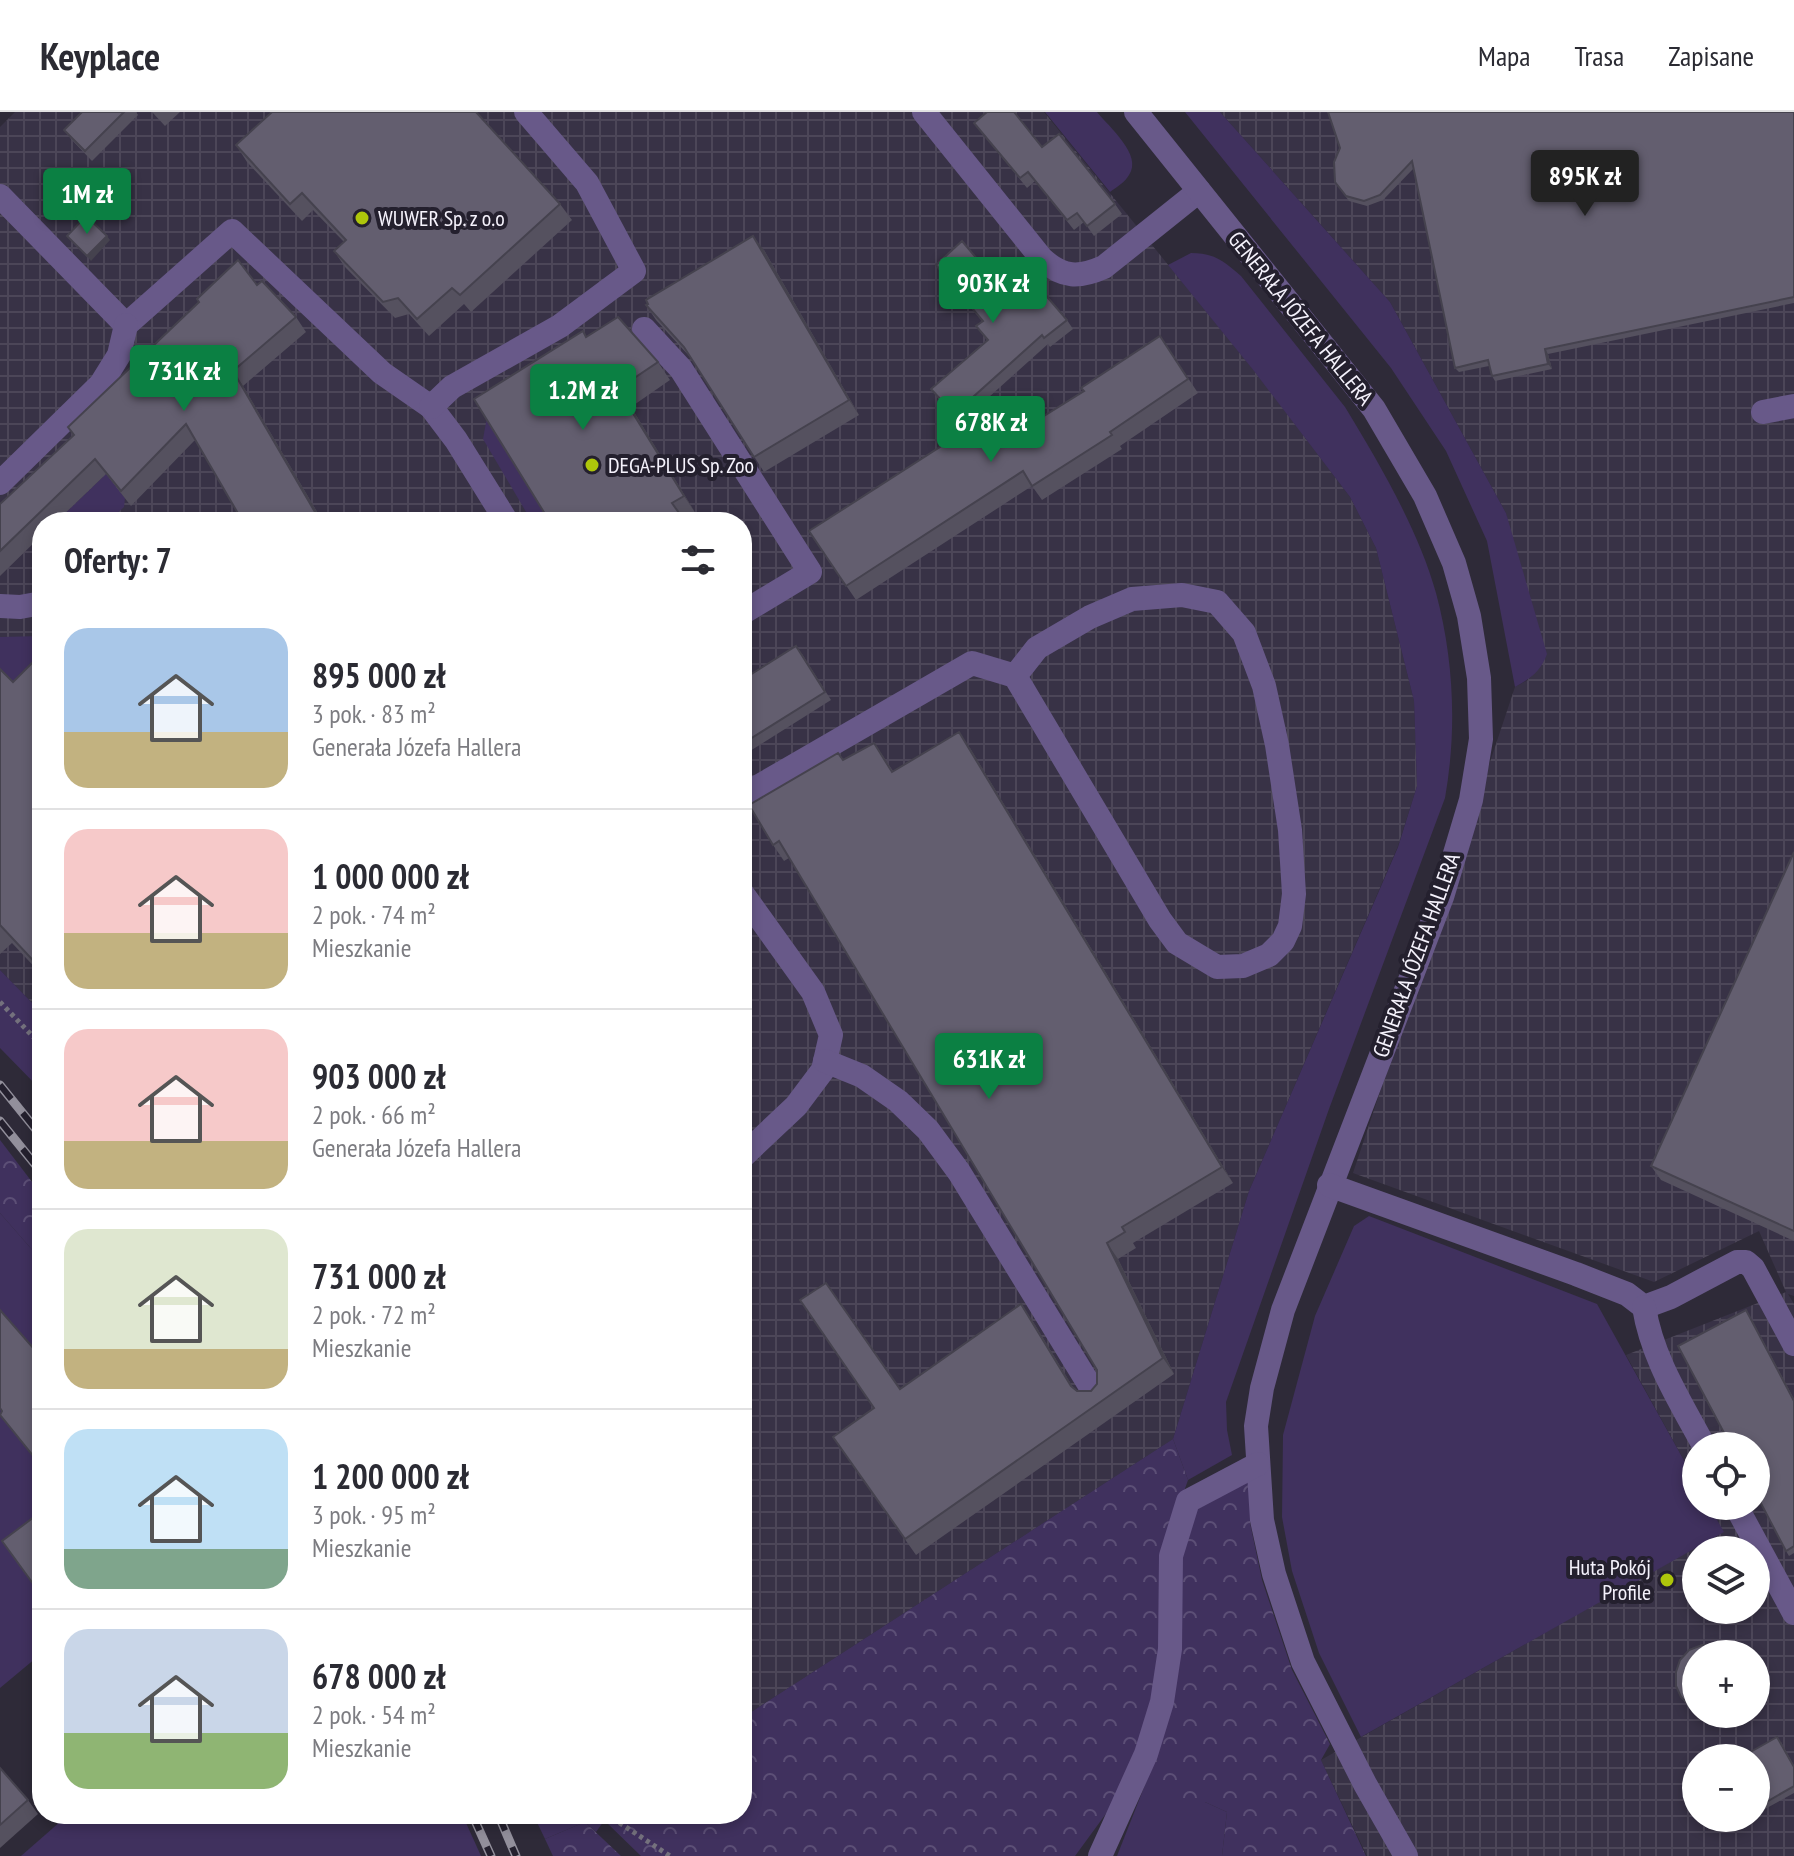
<!DOCTYPE html>
<html lang="pl">
<meta charset="utf-8">
<style>
:root{--surface:#fff;--page:#f2f2f3;--text:#2b2b33;--muted:#7c7c81;--line:#e1e1e2;--accent:#0b8043}
body{margin:0;font-family:"PT Sans Narrow",sans-serif;background:var(--page);color:var(--text);height:100vh;display:flex;flex-direction:column;font-size:30px;white-space:nowrap}
*{box-sizing:border-box;margin:0}
p{font-size:26px;color:var(--muted)}
.icon{flex:none;width:44px;height:44px;fill:none;stroke:currentColor;stroke-width:2;stroke-linecap:round;stroke-linejoin:round}
.map{position:relative;flex:1;overflow:hidden}
.drawer{position:absolute;left:32px;top:400px;width:720px;height:1312px;display:flex;flex-direction:column;background:var(--surface);border-radius:32px;box-shadow:0 4px 12px #0003}
.drawer>*{flex:none}
.fabs{position:absolute;left:1682px;top:1320px;display:grid;gap:16px}
.fabs a{display:grid;place-items:center;width:88px;height:88px;border-radius:50%;background:var(--surface);box-shadow:0 4px 12px #0003;font-size:40px}
.price{position:absolute;translate:-50% -68px;padding:0 18px;border-radius:8px;background:var(--accent);color:#fff;font-size:26px;line-height:52px;filter:drop-shadow(0 2px 4px #0008)}
.price::after{content:'';position:absolute;left:50%;top:48px;width:24px;height:18px;margin-left:-12px;background:inherit;clip-path:polygon(0 0,100% 0,50% 100%)}
.price.active{background:#222;color:#fff}
ul{padding:0;list-style:none}
li{display:flex;align-items:center;gap:24px;height:200px;padding:0 32px}
li+li{border-top:2px solid var(--line)}
li span{display:grid;place-items:center;flex:none;width:224px;height:160px;border-radius:24px;color:#555}
li>.icon{margin-inline-start:auto}
span .icon{width:96px;height:96px;fill:#fffc;stroke-width:1}
li b{font-size:34px}
h2{display:flex;justify-content:space-between;align-items:center;height:96px;padding:0 32px;font-size:34px}
header{display:flex;align-items:center;gap:48px;box-sizing:border-box;height:112px;padding:0 40px;background:var(--surface);border-bottom:2px solid var(--line)}
header strong{font-size:38px}
nav{display:flex;gap:44px;margin-inline-start:auto;font-size:28px}
.map>svg:first-child{display:block}
.industrial{fill:url(#industrial-grid);fill-rule:evenodd}
.grass{fill:#40315e}
.forest{fill:url(#forest-crowns)}
.lines{fill:none;stroke-linecap:round;stroke-linejoin:round}
.path{stroke:#74717d;stroke-width:5;stroke-dasharray:4 4;stroke-linecap:butt}
.minor{stroke:#685989;stroke-width:24}
.rail-casing{stroke:#928f9b;stroke-width:9}
.rail{stroke:#24202e;stroke-width:6;stroke-dasharray:18;stroke-linecap:butt}
.wall{fill:#55515f}
.shaded-wall{fill:#45424e}
.building{fill:#635e6f;stroke:#45424e;stroke-width:2}
.poi-dot{fill:#aec60b;stroke:#24202e;stroke-width:3}
.labels{text-anchor:middle;dominant-baseline:central;stroke-width:8;stroke-linejoin:round;paint-order:stroke}
.poi-label{font-size:22px;fill:#f5f2fc;stroke:#24202e;text-anchor:start}
.street-label{font-size:22px;fill:#f5f2fc;stroke:#24202e}
</style>
<header>
<strong>Keyplace</strong>
<nav><a>Mapa</a><a>Trasa</a><a>Zapisane</a></nav>
</header>
<div class="map">
<svg width="1794" height="1744" viewBox="0 0 1794 1744">
<defs>
<pattern id="industrial-grid" width="8" height="8" patternUnits="userSpaceOnUse" patternTransform="scale(2)"><rect width="8" height="8" fill="#383246"/><path d="M0 4h8M4 0v8" fill="none" stroke="#4c4658"/></pattern>
<pattern id="forest-crowns" width="20" height="18" patternUnits="userSpaceOnUse" patternTransform="scale(2)"><rect width="20" height="18" fill="#40315e"/><path d="M2 6a3 3 0 1 1 6 0M12 15a3 3 0 1 1 6 0" fill="none" stroke="#5c4f76"/></pattern>
</defs>
<rect width="100%" height="100%" fill="#2e2a38"/>
<g class="industrial">
<polygon points="15,0 1044,0 1260,266 1350,385 1376,436 1414,589 1417,674 1398,734 1249,1079 1173,1327 742,1606 742,410 42,410 42,901 0,858 0,15"/>
<path d="M1220,0H1794V1184L1788,1182L1794,1192V1744H1367L1321,1648L1723,1420L1709,1394H1756V1334H1696V1370L1626,1243L1786,1180L1759,1119L1654,1170L1353,1061L1515,575L1528,568L1506,401L1390,190ZM1696,1438H1756V1498H1696ZM1696,1542H1756V1602H1696ZM1696,1646H1756V1706H1696Z"/>
</g>
<g class="grass">
<path d="M1045,0H1097C1109,15 1143,43 1129,63C1125,70 1117,75 1110,80Z"/>
<path d="M1185,0H1220L1390,190L1506,401L1547,542C1541,559 1530,567 1515,575L1487,429L1446,339L1391,256Z"/>
<path d="M1191,141C1214,141 1224,149 1241,164L1345,295C1378,349 1419,419 1436,481C1454,548 1457,618 1445,686L1329,997L1226,1290L1227,1318L1232,1343L1188,1368L1173,1327L1249,1079L1398,735L1417,674L1414,589L1376,436L1350,385L1254,259L1168,153Z"/>
<polygon points="487,305 551,410 532,410 483,327"/>
<polygon points="106,362 125,386 124,395 108,410 56,410"/>
<polygon points="42,524 42,572 25,588 0,561 0,525"/>
<polygon points="0,858 42,901 42,979 0,936"/>
<polygon points="0,1101 42,1149 42,1541 0,1576"/>
<polygon points="1369,1104 1597,1192 1696,1370 1696,1394 1709,1394 1724,1420 1361,1625 1319,1541 1292,1459 1282,1405 1283,1323 1315,1204 1354,1114"/>
<polygon points="1154,1650 1205,1690 1227,1700 1222,1744 1117,1744"/>
<polygon points="69,1702 462,1702 481,1744 21,1744"/>
<polygon points="533,1702 609,1702 596,1720 585,1710 545,1727"/>
</g>
<g class="forest">
<polygon points="0,1028 42,1083 42,1149 0,1101"/>
<polygon points="1173,1327 1188,1368 1182,1385 1155,1590 1113,1692 1075,1744 641,1744 605,1709 609,1702 742,1702 742,1606"/>
<polygon points="1250,1368 1250,1411 1262,1468 1292,1558 1330,1632 1321,1648 1366,1744 1222,1744 1227,1700 1205,1690 1182,1700 1159,1680 1154,1650 1179,1446 1194,1399"/>
<polygon points="585,1710 621,1744 553,1744 545,1727"/>
</g>
<g class="lines">
<g class="path">
<polyline points="0,890 42,934"/>
<polyline points="606,1702 670,1744"/>
</g>
<g class="minor">
<path d="M924,0L1042,147C1063,166 1079,166 1104,155L1199,79"/>
<polyline points="1136,0 1374,297 1425,384 1454,451 1469,504 1479,566 1481,627 1471,688 1442,785 1283,1198 1262,1276 1256,1314 1262,1408 1274,1462 1303,1550 1365,1672 1406,1744"/>
<polyline points="0,84 126,213 232,119 382,261 431,295 456,328 507,410"/>
<polyline points="644,217 681,257 810,460 742,501"/>
<polyline points="431,295 452,275 560,214 634,159 587,71 526,0"/>
<polyline points="1763,300 1794,294"/>
<polyline points="0,371 101,272 119,243 126,213"/>
<polyline points="0,494 20,495 42,491"/>
<polyline points="742,684 972,551 1015,564 1160,808 1177,831 1217,855 1243,854 1269,843 1283,829 1290,814 1294,782 1290,718 1277,633 1264,574 1244,521 1217,490 1182,483 1132,487 1090,505 1037,536 1015,564"/>
<polyline points="742,781 813,880 831,923 823,958 796,994 742,1045"/>
<polyline points="825,949 862,964 898,989 928,1018 959,1060 1095,1282"/>
<polyline points="1329,1073 1576,1162 1627,1182 1644,1195 1671,1185 1737,1150 1746,1150 1753,1156 1794,1232"/>
<path d="M1644,1195C1652,1246 1680,1289 1704,1334"/>
<polyline points="1736,1394 1794,1501"/>
<polyline points="1100,1744 1146,1642 1162,1590 1170,1537 1171,1444 1188,1389 1258,1352"/>
</g>
<g class="rail-casing">
<g id="rail">
<polyline points="0,973 42,1025"/>
<polyline points="0,1009 42,1061"/>
<polyline points="472,1702 491,1744"/>
<polyline points="498,1702 516,1744"/>
</g>
</g>
<use href="#rail" class="rail"/>
</g>
<g class="wall">
<polygon points="82,0 136,0 138,3 92,49 71,27 64,18"/>
<polygon points="152,0 180,0 165,14"/>
<polygon points="1794,0 1794,191 1548,242 1552,257 1495,269 1492,264 1489,254 1459,260 1455,256 1414,56 1383,88 1367,94 1349,89 1335,70 1334,50"/>
<polygon points="974,11 1042,35 1115,92 1122,102 1094,124 1084,110 1074,118 1035,69 1027,76"/>
<polygon points="236,33 560,92 572,108 471,200 464,192 429,224 409,202 395,206 345,155 334,139 344,130 313,98 302,109 247,50"/>
<polygon points="764,138 859,303 764,360 691,246 656,208 646,193"/>
<polygon points="936,153 1010,186 1067,208 1073,217 1050,235 1048,232 960,311 938,286 931,277 987,228 976,214 982,209"/>
<polygon points="257,173 296,205 306,220 243,274 323,410 243,410 195,328 131,394 106,362 56,410 42,410 42,423 0,464 0,392 74,324 68,315"/>
<polygon points="587,225 658,250 670,268 631,295 696,402 685,409 686,410 550,410"/>
<polygon points="1170,239 1198,281 1120,334 1122,337 1042,388 1032,374 856,488 809,419 989,324 995,334"/>
<polygon points="42,541 42,863 12,831 0,842 0,557 13,570"/>
<polygon points="802,542 831,588 742,644 742,568"/>
<polygon points="874,631 893,659 970,636 1233,1071 1133,1131 1136,1136 1118,1147 1174,1262 916,1443 833,1325 900,1277 1032,1208 1074,1277 1077,1279 1091,1279 1097,1272 1097,1258 789,746 784,749 773,733 843,648"/>
<polygon points="1794,740 1794,1129 1661,1068 1651,1054"/>
<polygon points="1749,1203 1794,1287 1794,1441 1789,1444 1786,1439"/>
<polygon points="42,1399 42,1480 40,1482 2,1429"/>
<polygon points="1696,1542 1696,1602 1741,1602 1738,1608 1710,1609 1697,1604 1688,1595 1681,1585"/>
<polygon points="1781,1630 1794,1654 1794,1681 1756,1702 1756,1646"/>
<polygon points="0,1656 28,1688 38,1702 0,1736"/>
</g>
<g class="shaded-wall">
<polygon points="107,124 110,128 91,149 87,144"/>
<polygon points="753,124 764,138 859,303 849,288"/>
<polygon points="1545,237 1548,242 1552,257 1548,252"/>
<polygon points="233,259 243,274 323,410 319,407"/>
<polygon points="618,277 631,295 696,402 684,384"/>
<polygon points="959,620 970,636 1233,1071 1222,1055"/>
<polygon points="1107,1131 1118,1147 1174,1262 1163,1246"/>
<polygon points="1021,1192 1032,1208 1082,1290 1071,1274"/>
<polygon points="1734,1602 1741,1602 1738,1608"/>
</g>
<g class="building">
<polygon points="82,0 124,0 85,39 64,18"/>
<polygon points="272,0 476,0 560,92 460,183 452,176 417,207 398,186 383,190 334,139 346,128 302,81 290,92 236,33"/>
<polygon points="987,0 1014,0 1042,35 1059,22 1115,92 1087,114 1077,101 1067,108 1028,60 1020,66 974,11"/>
<polygon points="1328,0 1794,0 1794,185 1545,237 1548,252 1492,264 1488,248 1455,256 1412,49 1380,83 1364,89 1346,84 1335,70 1334,50 1340,36"/>
<polygon points="86,104 107,124 87,144 67,124"/>
<polygon points="753,124 849,288 754,345 684,235 646,193 648,192 646,188"/>
<polygon points="962,129 1010,186 1031,166 1067,208 1044,226 1042,223 954,302 931,277 988,228 976,214 983,209 936,153"/>
<polygon points="238,148 257,173 262,169 296,205 233,259 319,407 314,410 243,410 186,312 121,379 95,347 0,439 0,392 74,323 68,315 199,190 197,187"/>
<polygon points="618,205 658,250 618,277 684,384 672,391 679,401 665,410 550,410 474,287 583,219 586,225"/>
<polygon points="1160,224 1188,267 1110,320 1112,323 1032,374 1023,359 846,474 809,419 979,310 994,335 1084,279 1081,276"/>
<polygon points="796,534 825,580 742,632 742,568"/>
<polygon points="42,541 42,858 0,813 0,557 13,570"/>
<polygon points="959,620 1222,1055 1122,1115 1125,1120 1107,1131 1163,1246 905,1427 833,1325 874,1296 800,1188 826,1171 900,1277 1021,1192 1071,1274 1077,1279 1091,1279 1097,1272 1097,1258 779,729 773,733 749,693 838,641 843,648 874,631 892,660"/>
<polygon points="1794,740 1794,1119 1651,1054"/>
<polygon points="0,1198 42,1246 42,1279 38,1282 42,1287 42,1355 0,1303 2,1299 0,1296"/>
<polygon points="1746,1198 1794,1289 1794,1434 1786,1439 1756,1382 1756,1334 1731,1334 1678,1234"/>
<polygon points="42,1399 42,1468 34,1473 2,1429"/>
<polygon points="1702,1533 1715,1533 1728,1538 1732,1542 1696,1542 1696,1597 1691,1595 1681,1585 1676,1574 1676,1560 1680,1548 1689,1538"/>
<polygon points="1777,1625 1794,1655 1794,1674 1756,1696 1756,1646 1740,1646"/>
<polygon points="0,1656 28,1688 0,1713"/>
</g>
<g class="poi-dot">
<circle cx="362" cy="106" r="8"/>
<circle cx="592" cy="353" r="8"/>
<circle cx="1667" cy="1468" r="8"/>
</g>
<g class="labels">
<g class="poi-label">
<text x="378" y="106">WUWER Sp. z o.o</text>
<text x="608" y="353">DEGA-PLUS Sp. Zoo</text>
<text x="1651" y="1455" text-anchor="end">Huta Pokój<tspan x="1651" dy="25">Profile</tspan></text>
</g>
<g class="street-label">
<text transform="translate(1301 206) rotate(51)">GENERAŁA JÓZEFA HALLERA</text>
<text transform="translate(1416 843) rotate(-70)">GENERAŁA JÓZEFA HALLERA</text>
</g>
</g>
</svg>
<div class="fabs">
<a><svg class="icon" aria-label="locate" viewBox="0 0 24 24"><circle cx="12" cy="12" r="6"/><path d="M12 2v4M12 18v4M2 12h4M18 12h4"/></svg></a>
<a><svg class="icon" aria-label="layers" viewBox="0 0 24 24"><path d="M12 4l9 5-9 5-9-5zM3 14l9 5 9-5"/></svg></a>
<a>+</a>
<a>−</a>
</div>
<b class="price active" style="left:1585px;top:106px">895K zł</b>
<b class="price" style="left:87px;top:124px">1M zł</b>
<b class="price" style="left:993px;top:213px">903K zł</b>
<b class="price" style="left:184px;top:301px">731K zł</b>
<b class="price" style="left:583px;top:320px">1.2M zł</b>
<b class="price" style="left:991px;top:352px">678K zł</b>
<b class="price" style="left:989px;top:989px">631K zł</b>
<section class="drawer">
<h2>Oferty: 7<svg class="icon" aria-label="filters" viewBox="0 0 24 24"><path d="M4 7h16M4 17h16"/><circle cx="9" cy="7" r="2"/><circle cx="15" cy="17" r="2"/></svg></h2>
<ul>
<li><span style="background:linear-gradient(#a9c7e8 65%,#c2b280 0)"><svg class="icon" aria-label="home" viewBox="0 0 24 24"><path d="M3 11l9-7 9 7M6 9v11h12V9"/></svg></span><div><b>895 000 zł</b><p>3 pok. · 83 m²</p><p>Generała Józefa Hallera</p></div></li>
<li><span style="background:linear-gradient(#f6c9c9 65%,#c2b280 0)"><svg class="icon" aria-label="home" viewBox="0 0 24 24"><path d="M3 11l9-7 9 7M6 9v11h12V9"/></svg></span><div><b>1 000 000 zł</b><p>2 pok. · 74 m²</p><p>Mieszkanie</p></div></li>
<li><span style="background:linear-gradient(#f6c9c9 70%,#c2b280 0)"><svg class="icon" aria-label="home" viewBox="0 0 24 24"><path d="M3 11l9-7 9 7M6 9v11h12V9"/></svg></span><div><b>903 000 zł</b><p>2 pok. · 66 m²</p><p>Generała Józefa Hallera</p></div></li>
<li><span style="background:linear-gradient(#dfe7d0 75%,#c2b280 0)"><svg class="icon" aria-label="home" viewBox="0 0 24 24"><path d="M3 11l9-7 9 7M6 9v11h12V9"/></svg></span><div><b>731 000 zł</b><p>2 pok. · 72 m²</p><p>Mieszkanie</p></div></li>
<li><span style="background:linear-gradient(#bfe0f5 75%,#7fa58c 0)"><svg class="icon" aria-label="home" viewBox="0 0 24 24"><path d="M3 11l9-7 9 7M6 9v11h12V9"/></svg></span><div><b>1 200 000 zł</b><p>3 pok. · 95 m²</p><p>Mieszkanie</p></div></li>
<li><span style="background:linear-gradient(#c9d6e8 65%,#8fb573 0)"><svg class="icon" aria-label="home" viewBox="0 0 24 24"><path d="M3 11l9-7 9 7M6 9v11h12V9"/></svg></span><div><b>678 000 zł</b><p>2 pok. · 54 m²</p><p>Mieszkanie</p></div></li>
</ul>
</section>
</div>
